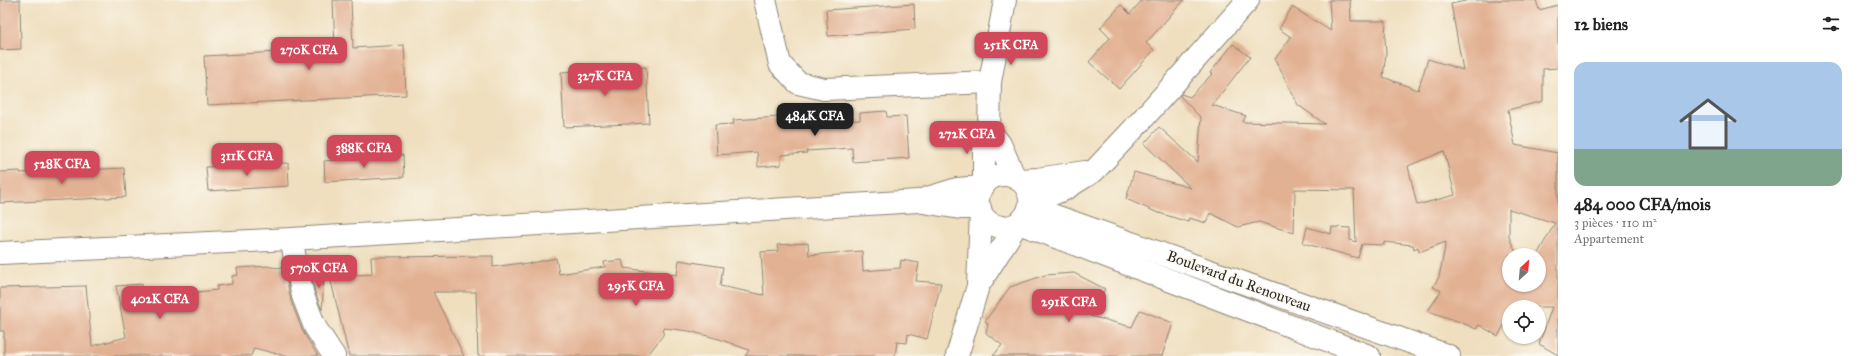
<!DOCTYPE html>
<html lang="fr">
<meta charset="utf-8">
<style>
:root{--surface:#fff;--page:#f2f2f2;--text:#222;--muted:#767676;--accent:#d1495b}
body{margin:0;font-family:"IM FELL Great Primer",serif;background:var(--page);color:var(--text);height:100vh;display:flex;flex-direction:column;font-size:15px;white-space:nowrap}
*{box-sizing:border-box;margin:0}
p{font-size:13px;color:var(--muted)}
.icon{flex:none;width:22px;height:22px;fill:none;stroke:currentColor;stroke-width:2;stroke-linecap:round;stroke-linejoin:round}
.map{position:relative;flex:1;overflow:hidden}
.panel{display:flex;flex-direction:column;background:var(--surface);width:300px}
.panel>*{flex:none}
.needle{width:26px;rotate:26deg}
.buttons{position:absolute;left:1502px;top:248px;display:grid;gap:8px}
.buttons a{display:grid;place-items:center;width:44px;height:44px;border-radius:50%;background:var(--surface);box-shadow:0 1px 3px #0004;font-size:20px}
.price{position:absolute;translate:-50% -34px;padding:0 9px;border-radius:8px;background:var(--accent);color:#fff;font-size:13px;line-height:26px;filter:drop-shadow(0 1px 2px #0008)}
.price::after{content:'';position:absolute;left:50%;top:24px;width:12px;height:9px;margin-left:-6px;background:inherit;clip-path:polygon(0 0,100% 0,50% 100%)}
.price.current{background:#222;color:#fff}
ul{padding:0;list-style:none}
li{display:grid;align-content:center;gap:8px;height:212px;padding:0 16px}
li span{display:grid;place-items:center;height:124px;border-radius:12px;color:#555}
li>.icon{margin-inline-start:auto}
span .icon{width:72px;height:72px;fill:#fffc;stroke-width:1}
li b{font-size:17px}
h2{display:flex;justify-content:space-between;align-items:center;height:48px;padding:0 16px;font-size:17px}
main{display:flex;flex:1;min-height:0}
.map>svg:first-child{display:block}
.building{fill:#e2b092;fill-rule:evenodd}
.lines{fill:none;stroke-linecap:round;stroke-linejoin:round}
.street-casing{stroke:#8d8575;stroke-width:24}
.primary-casing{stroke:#8d8575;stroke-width:24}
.street{stroke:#fff;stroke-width:22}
.primary{stroke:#fff;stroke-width:22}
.labels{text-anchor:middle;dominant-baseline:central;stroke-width:3;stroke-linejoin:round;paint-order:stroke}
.street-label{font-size:15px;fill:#2b2b2b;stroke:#fbf7ec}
</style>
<main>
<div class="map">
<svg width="1558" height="356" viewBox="0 0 1558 356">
<rect width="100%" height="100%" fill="#fbf7ec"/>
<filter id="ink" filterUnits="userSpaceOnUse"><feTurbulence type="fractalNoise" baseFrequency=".025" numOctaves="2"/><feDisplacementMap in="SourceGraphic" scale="8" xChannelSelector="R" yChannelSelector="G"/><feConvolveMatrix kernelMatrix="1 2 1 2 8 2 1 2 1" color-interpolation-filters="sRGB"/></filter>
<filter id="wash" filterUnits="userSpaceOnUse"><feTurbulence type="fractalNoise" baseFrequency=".012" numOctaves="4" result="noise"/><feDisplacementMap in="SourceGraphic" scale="16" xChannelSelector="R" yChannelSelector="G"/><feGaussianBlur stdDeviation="0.9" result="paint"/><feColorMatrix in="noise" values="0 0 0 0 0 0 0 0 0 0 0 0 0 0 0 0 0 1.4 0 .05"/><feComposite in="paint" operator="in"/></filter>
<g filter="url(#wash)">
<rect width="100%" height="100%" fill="#efdfbf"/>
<g id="blocks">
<g class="building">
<polygon points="0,0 20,0 21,49 0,50"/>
<polygon points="333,0 351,0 353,48 404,45 406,95 207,105 204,56 335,49"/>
<polygon points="1142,0 1184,0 1146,43 1154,50 1119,89 1089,62 1110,38 1100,28 1121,5 1130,14"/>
<path d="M1329,0H1350L1351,21H1386L1385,39L1386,53L1383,77L1418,90L1428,59L1463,70L1451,4L1470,0H1536L1539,10L1558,5V68L1543,69V101L1508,110L1515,145L1558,153V355L1539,344L1552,307H1509V316L1498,336L1479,325L1476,329L1460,322L1428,311L1441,291L1433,287L1439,277L1446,242L1419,252L1418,247L1414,249L1413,245L1384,242V245L1362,244L1358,258L1303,243L1307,227L1331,234L1332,227L1350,228V240L1356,242L1354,190L1295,189L1294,233L1259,222L1238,227L1210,213L1206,223L1189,218L1188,222L1156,212L1126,199L1134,172L1191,188L1144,144L1159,127L1198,162L1201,118L1180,96L1181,94L1190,97L1212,74L1210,73L1233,44L1250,57L1212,105L1246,116L1242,122L1325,124L1298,105L1275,59L1291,37L1279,29L1292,7L1331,31ZM1444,151L1455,195L1417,205L1408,166ZM1509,209L1555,223L1537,255H1539V285H1509V255H1517L1509,237Z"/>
<polygon points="914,4 915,29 828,36 826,10"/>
<polygon points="646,67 649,123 564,127 561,72"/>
<polygon points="886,111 887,117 906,116 909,158 853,162 852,148 806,151 807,153 781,155 781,165 758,167 757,152 717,155 715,125 734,124 733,120 826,114 826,122 860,120 860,113"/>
<polygon points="403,155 404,177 325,182 324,161"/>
<polygon points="288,163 289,186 208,191 206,167"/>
<polygon points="124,168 126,197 0,203 0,172 20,171 20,173"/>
<polygon points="808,243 809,255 862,251 863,271 900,268 901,260 919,263 916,281 941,283 927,339 908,334 907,343 897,342 895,356 745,356 749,350 719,339 689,331 664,328 663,335 647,356 478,356 476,292 433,292 464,356 349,356 330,277 372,274 371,257 493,256 493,267 522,263 522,265 556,258 559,274 605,267 604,262 622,260 624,268 677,275 679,260 723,267 720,286 764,295 761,252 778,251 777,245"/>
<polygon points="269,266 270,267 284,268 291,301 303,332 318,356 285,356 254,348 251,356 4,356 4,331 0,331 0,288 86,286 92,346 126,337 116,286 142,284 142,291 176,288 176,294 217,290 217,286 232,284 232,276 238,275 237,268"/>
<polygon points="1074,273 1105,289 1090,316 1132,327 1140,310 1173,323 1162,356 993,356 1002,345 986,333 988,324 985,321 1010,287 1045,275"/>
<polygon points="324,277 322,310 315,292 312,278"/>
</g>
</g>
</g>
<g filter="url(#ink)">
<use href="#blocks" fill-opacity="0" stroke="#8d8575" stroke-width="1"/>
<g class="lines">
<g class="street-casing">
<g id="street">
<polyline points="765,0 780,64 798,83 824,89 990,82"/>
<polyline points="989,130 1000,144 1015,178"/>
<polyline points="984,185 984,148 989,130 990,82 1005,0"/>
<polyline points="291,239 303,296 315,327 334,356"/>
</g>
</g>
<g class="primary-casing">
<g id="primary">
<circle cx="1004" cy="201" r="26"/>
<polyline points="1019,180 1037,179 1085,172"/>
<polyline points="923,202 960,208 980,208"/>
<polyline points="1030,203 1065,189 1094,171 1140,122 1248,0"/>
<polyline points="1030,207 1449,356"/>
<polyline points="1019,223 1369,356"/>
<polyline points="0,253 291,239 918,201 957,189 983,187"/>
<polyline points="978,286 1017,224"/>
<polyline points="957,356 978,286 981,212"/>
</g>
</g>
<use href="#street" class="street"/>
<use href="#primary" class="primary"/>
</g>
</g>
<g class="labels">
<g class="street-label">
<text transform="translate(1239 281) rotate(20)">Boulevard du Renouveau</text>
</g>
</g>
</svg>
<div class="buttons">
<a><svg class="needle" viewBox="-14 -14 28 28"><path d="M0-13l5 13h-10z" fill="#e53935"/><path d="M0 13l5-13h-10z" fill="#767676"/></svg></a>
<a><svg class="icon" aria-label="locate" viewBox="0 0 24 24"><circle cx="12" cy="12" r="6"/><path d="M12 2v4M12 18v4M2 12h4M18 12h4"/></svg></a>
</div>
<b class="price" style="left:1011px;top:66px">251K CFA</b>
<b class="price" style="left:309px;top:71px">270K CFA</b>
<b class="price" style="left:605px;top:97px">327K CFA</b>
<b class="price current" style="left:815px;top:137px">484K CFA</b>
<b class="price" style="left:967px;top:155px">272K CFA</b>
<b class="price" style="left:364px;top:169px">388K CFA</b>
<b class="price" style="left:247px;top:177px">311K CFA</b>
<b class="price" style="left:62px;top:185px">528K CFA</b>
<b class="price" style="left:319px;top:289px">570K CFA</b>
<b class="price" style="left:636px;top:307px">295K CFA</b>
<b class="price" style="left:160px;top:320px">402K CFA</b>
<b class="price" style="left:1069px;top:323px">291K CFA</b>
</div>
<section class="panel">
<h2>12 biens<svg class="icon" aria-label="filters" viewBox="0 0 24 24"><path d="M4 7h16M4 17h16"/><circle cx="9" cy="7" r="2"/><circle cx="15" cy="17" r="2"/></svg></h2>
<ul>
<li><span style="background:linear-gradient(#a9c7e8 70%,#7fa58c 0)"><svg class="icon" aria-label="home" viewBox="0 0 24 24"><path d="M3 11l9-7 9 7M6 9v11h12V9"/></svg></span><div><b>484 000 CFA/mois</b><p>3 pièces · 110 m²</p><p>Appartement</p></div></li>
</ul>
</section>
</main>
